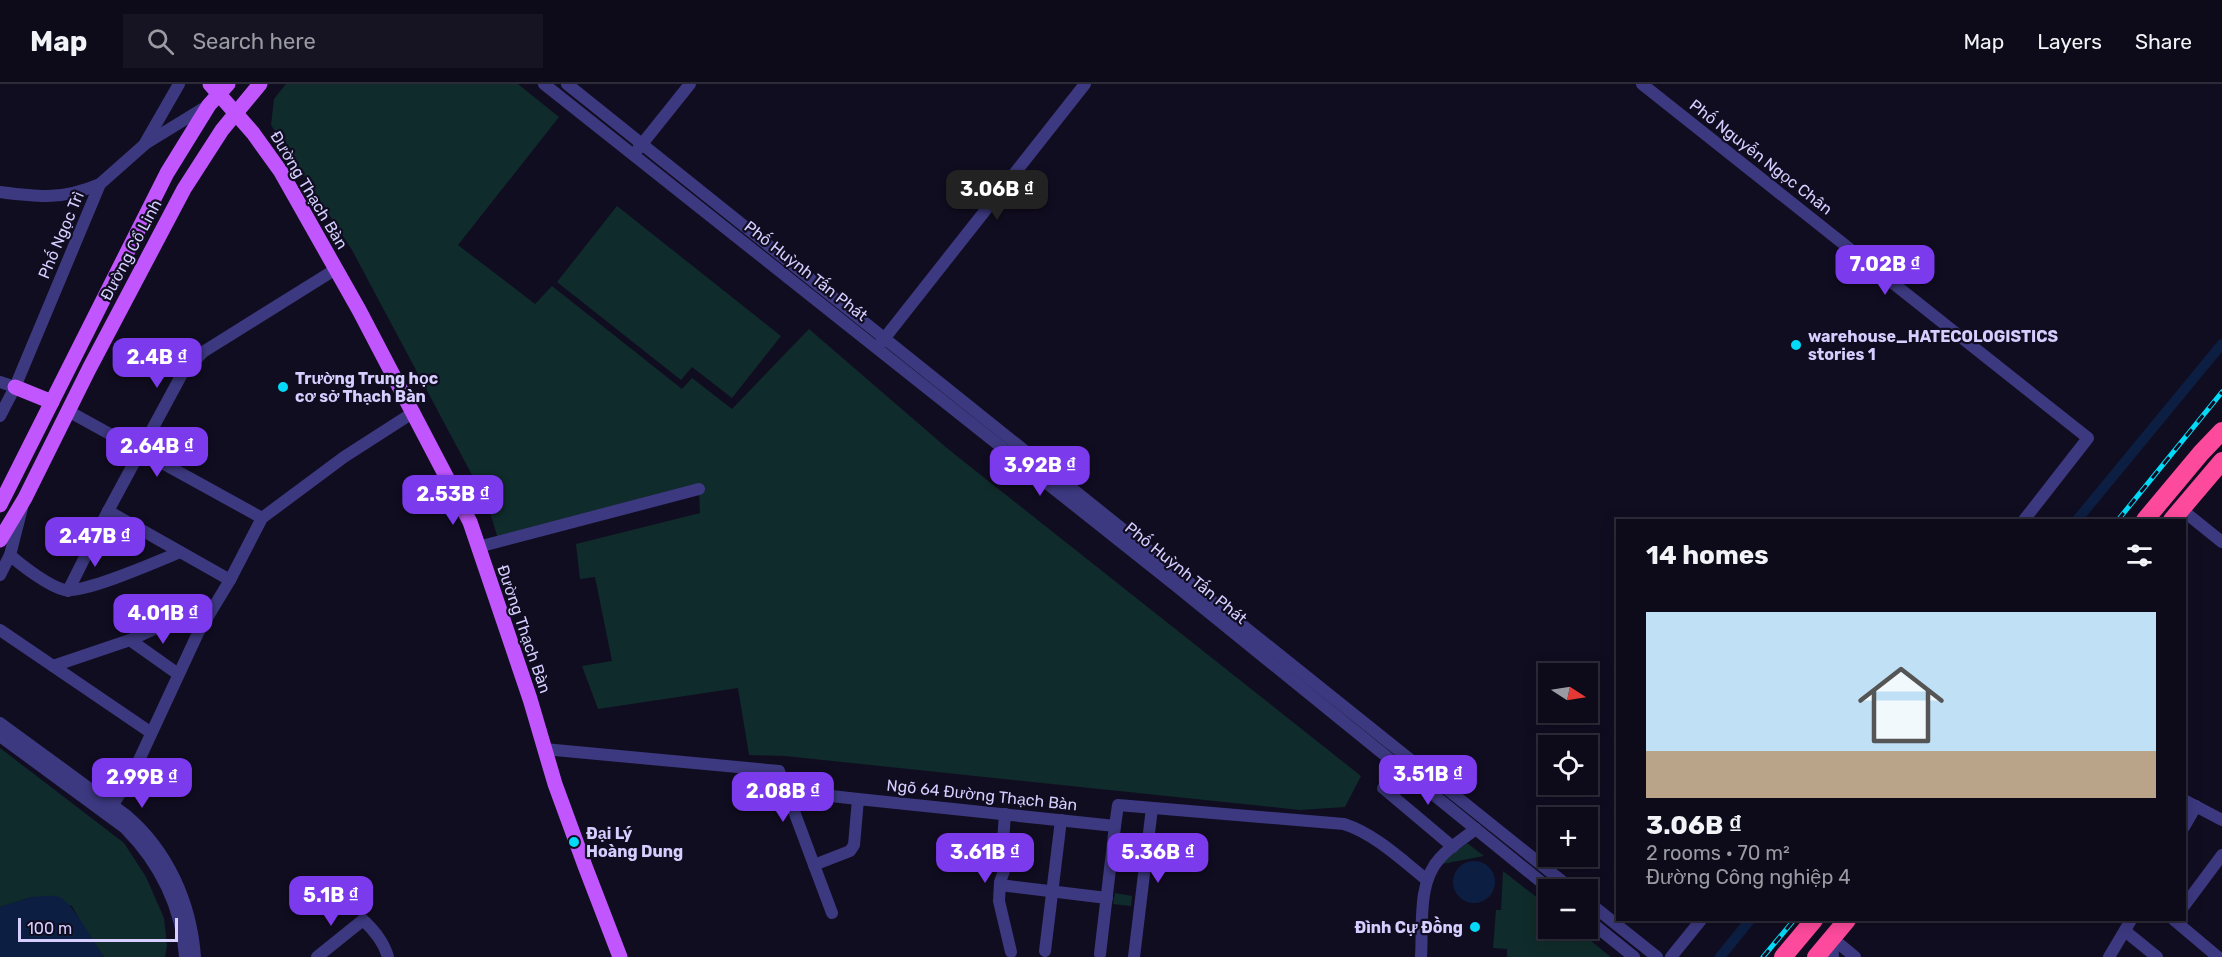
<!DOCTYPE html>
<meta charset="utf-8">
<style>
:root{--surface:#0d0a19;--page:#161322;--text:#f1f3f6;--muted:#9a9aa2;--line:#2d2b38;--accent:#7c3aed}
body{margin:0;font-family:Rubik,sans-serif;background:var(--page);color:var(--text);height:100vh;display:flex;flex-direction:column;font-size:22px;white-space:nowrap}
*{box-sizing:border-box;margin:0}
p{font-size:20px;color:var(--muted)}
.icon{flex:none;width:33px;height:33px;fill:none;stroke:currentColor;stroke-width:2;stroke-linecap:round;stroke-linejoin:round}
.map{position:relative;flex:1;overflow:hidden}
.details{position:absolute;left:1616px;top:435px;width:570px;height:402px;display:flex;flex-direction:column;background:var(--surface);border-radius:0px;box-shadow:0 3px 15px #0003,0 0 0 2px var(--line)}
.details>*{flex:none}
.needle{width:39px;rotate:102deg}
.fabs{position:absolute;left:1538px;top:579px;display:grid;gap:12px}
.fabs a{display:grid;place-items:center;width:60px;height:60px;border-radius:0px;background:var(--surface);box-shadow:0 3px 15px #0003,0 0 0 2px var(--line);font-size:30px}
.scale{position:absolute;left:18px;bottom:15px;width:160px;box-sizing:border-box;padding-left:6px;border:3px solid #d5ceff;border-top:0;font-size:16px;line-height:21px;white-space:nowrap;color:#d5ceff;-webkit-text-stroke:4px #110d21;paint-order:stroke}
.price{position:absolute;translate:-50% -51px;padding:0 14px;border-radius:12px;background:var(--accent);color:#fff;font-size:20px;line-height:39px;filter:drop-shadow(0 2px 3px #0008)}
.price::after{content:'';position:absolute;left:50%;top:36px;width:18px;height:14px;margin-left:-9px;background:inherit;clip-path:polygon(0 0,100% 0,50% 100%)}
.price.selected{background:#222;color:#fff}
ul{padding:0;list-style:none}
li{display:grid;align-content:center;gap:12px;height:318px;padding:0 30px}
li+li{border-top:2px solid var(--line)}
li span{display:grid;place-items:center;height:186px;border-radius:0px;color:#555}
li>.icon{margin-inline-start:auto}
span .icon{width:108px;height:108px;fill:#fffc;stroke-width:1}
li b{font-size:26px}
h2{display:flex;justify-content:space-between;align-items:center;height:72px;padding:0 30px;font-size:26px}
header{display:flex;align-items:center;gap:36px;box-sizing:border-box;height:84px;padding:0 30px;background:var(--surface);border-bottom:2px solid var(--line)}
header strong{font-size:28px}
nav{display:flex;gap:33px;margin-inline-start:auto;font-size:21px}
.search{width:420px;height:54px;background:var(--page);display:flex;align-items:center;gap:15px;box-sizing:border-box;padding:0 21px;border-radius:0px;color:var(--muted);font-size:22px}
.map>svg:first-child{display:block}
.green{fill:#102b2b}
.water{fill:#0c1f42}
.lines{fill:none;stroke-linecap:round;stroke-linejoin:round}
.canal{stroke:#0c1f42;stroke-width:10}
.minor{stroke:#3d3980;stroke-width:12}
.major{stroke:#c256fe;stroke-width:15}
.highway{stroke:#fe4a9d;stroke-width:18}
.rail-casing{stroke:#02daf7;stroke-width:5}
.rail{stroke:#110d21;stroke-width:3;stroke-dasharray:9;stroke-linecap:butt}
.poi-dot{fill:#02daf7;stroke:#110d21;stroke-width:2}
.labels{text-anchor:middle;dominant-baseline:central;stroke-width:4.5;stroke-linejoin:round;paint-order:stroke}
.street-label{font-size:16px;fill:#d5ceff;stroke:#110d21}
.poi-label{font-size:16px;font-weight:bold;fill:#d5ceff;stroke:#110d21;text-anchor:start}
</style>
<header>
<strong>Map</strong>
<div class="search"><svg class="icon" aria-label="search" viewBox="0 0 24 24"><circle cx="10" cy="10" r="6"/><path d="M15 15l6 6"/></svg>Search here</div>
<nav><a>Map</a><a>Layers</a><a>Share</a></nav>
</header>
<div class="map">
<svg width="2222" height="873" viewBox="0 0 2222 873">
<rect width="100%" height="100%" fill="#110d21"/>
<g class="green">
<polygon points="286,0 518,0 559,33 458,161 535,220 552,202 682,305 692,294 732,325 809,245 948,365 1361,692 1345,723 1300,726 785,672 749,671 738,604 598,625 582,582 612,577 595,493 580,495 576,460 700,429 699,406 499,458 487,419 352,166 271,41 274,15"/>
<polygon points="617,122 781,252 732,314 692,283 681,296 557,198"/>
<polygon points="0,664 124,759 146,793 164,834 167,862 165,873 104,873 86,847 72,822 32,813 0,823"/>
<polygon points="1467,759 1484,772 1442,780 1443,778"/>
<polygon points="1503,787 1548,822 1548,844 1576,845 1611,873 1507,873 1507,865 1493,864 1496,826 1501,826"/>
<polygon points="1115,809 1132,812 1131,822 1113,820"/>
</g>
<g class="water">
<circle cx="1474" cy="798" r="21"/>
<path d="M45,812C49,812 55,811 59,813C71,816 95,860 104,873H0V823L32,813Z"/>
</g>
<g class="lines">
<g class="canal">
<polyline points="2077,436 2222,260"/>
<polyline points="1720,873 1750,836"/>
</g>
<g class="minor">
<polyline points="544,0 1175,501 1551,806"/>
<polyline points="567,0 1573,806"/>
<polyline points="1642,0 2088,354 2024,436"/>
<polyline points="145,60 207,22"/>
<polyline points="638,65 690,0"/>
<path d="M0,108C40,113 62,116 100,100"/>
<polyline points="880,260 1085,0"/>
<polyline points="0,298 15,303"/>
<polyline points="68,327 262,434"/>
<polyline points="0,332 15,303 100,100 144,61 179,0"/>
<polyline points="2181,425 2222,458"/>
<polyline points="108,427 230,496"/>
<polyline points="478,463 699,405"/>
<path d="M10,471C22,482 50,503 65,506C86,509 158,477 180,468"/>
<polyline points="0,491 10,471 22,424"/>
<polyline points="68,507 108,427 182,290 203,268 336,185"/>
<polyline points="0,546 150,648"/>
<polyline points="130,556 178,590"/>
<polyline points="53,582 130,556 172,537 179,537 201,542"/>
<path d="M0,639C27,659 55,679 82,699C97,710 112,720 127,732C168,767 191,819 195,873"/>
<path d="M0,652L125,744C160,779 182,824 185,873"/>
<polyline points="544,665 779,687 814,781"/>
<polyline points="1383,704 1453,763"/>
<polyline points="787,707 858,715"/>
<polyline points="2184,716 2222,736"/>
<polyline points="107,730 133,689 198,549 230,496 262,434 344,373 414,328"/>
<polyline points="1005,730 1003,757 1006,781 1000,798 999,817 1011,868"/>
<path d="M1115,742L1118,721L1344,740C1375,750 1402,776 1427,796"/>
<polyline points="2184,743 2196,722"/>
<polyline points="1000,801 1107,814"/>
<polyline points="1587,817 1657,873"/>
<polyline points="2184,822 2222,771"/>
<polyline points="832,829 814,781 850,767 854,761 858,715 1115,742 1100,870"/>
<polyline points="1587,835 1634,873"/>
<polyline points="2174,836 2218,873"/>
<polyline points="2125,847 2157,873"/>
<polyline points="1832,854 1855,873"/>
<polyline points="1832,854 1833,873"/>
<polyline points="1045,867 1061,736"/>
<path d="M317,873L363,836C374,846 384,859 388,873"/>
<polyline points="1134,873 1152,724"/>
<path d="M1421,873C1423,843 1417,798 1440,774C1450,763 1464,754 1476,745"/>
<polyline points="1671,873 1701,836"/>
<polyline points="2109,873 2131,836"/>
</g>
<g class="major">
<polyline points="210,0 253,49 281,88 359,226 470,438 530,615 555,700 585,782 620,873"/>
<polyline points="15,303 52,318"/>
<polyline points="0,421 167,89 209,21 228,0"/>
<polyline points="0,456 25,414 89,285 184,105 222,46 260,0"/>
</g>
<g class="highway">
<polyline points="2145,436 2201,369 2222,347"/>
<polyline points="2172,436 2222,377"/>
<polyline points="1783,873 1814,836"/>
<polyline points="1816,873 1847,836"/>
</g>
<g class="rail-casing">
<g id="rail">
<polyline points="2118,436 2222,308"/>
<polyline points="1763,873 1794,836"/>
</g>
</g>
<use href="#rail" class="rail"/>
</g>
<g class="poi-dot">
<circle cx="1796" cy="261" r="6"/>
<circle cx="283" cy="303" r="6"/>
<circle cx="574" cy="758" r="6"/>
<circle cx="1475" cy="843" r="6"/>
</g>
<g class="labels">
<g class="street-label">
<text transform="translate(1761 73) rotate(38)">Phố Nguyễn Ngọc Chân</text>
<text transform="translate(309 106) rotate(59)">Đường Thạch Bàn</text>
<text transform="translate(61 151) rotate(-67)">Phố Ngọc Trì</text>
<text transform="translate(131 166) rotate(-62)">Đường Cổ Linh</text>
<text transform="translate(806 187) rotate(38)">Phố Huỳnh Tấn Phát</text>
<text transform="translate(1186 489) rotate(39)">Phố Huỳnh Tấn Phát</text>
<text transform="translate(524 545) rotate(71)">Đường Thạch Bàn</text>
<text transform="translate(982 711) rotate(6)">Ngõ 64 Đường Thạch Bàn</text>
</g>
<g class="poi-label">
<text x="1808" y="252">warehouse_HATECOLOGISTICS<tspan x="1808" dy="18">stories 1</tspan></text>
<text x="295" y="294">Trường Trung học<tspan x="295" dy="18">cơ sở Thạch Bàn</tspan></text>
<text x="586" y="749">Đại Lý<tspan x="586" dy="18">Hoàng Dung</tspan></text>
<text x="1463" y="843" text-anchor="end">Đình Cự Đồng</text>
</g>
</g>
</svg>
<div class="fabs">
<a><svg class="needle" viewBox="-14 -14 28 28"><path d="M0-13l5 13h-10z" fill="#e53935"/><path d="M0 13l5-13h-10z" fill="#9a9aa2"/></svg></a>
<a><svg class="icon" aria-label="locate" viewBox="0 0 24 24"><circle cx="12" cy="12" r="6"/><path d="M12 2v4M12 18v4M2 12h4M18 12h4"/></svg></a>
<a>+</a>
<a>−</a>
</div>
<div class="scale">100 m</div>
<b class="price selected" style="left:997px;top:137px">3.06B ₫</b>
<b class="price" style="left:1885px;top:212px">7.02B ₫</b>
<b class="price" style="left:157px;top:305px">2.4B ₫</b>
<b class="price" style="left:157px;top:394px">2.64B ₫</b>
<b class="price" style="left:1040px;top:413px">3.92B ₫</b>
<b class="price" style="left:453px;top:442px">2.53B ₫</b>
<b class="price" style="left:95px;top:484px">2.47B ₫</b>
<b class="price" style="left:163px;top:561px">4.01B ₫</b>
<b class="price" style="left:1428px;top:722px">3.51B ₫</b>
<b class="price" style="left:142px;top:725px">2.99B ₫</b>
<b class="price" style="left:783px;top:739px">2.08B ₫</b>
<b class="price" style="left:985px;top:800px">3.61B ₫</b>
<b class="price" style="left:1158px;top:800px">5.36B ₫</b>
<b class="price" style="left:331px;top:843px">5.1B ₫</b>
<section class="details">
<h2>14 homes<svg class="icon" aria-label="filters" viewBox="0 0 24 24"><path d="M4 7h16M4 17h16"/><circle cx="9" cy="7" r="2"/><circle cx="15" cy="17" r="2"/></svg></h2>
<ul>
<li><span style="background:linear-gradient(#bfe0f5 75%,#b9a48a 0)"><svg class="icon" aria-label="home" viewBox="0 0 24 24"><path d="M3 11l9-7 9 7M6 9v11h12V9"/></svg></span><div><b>3.06B ₫</b><p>2 rooms · 70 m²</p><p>Đường Công nghiệp 4</p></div></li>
</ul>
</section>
</div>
